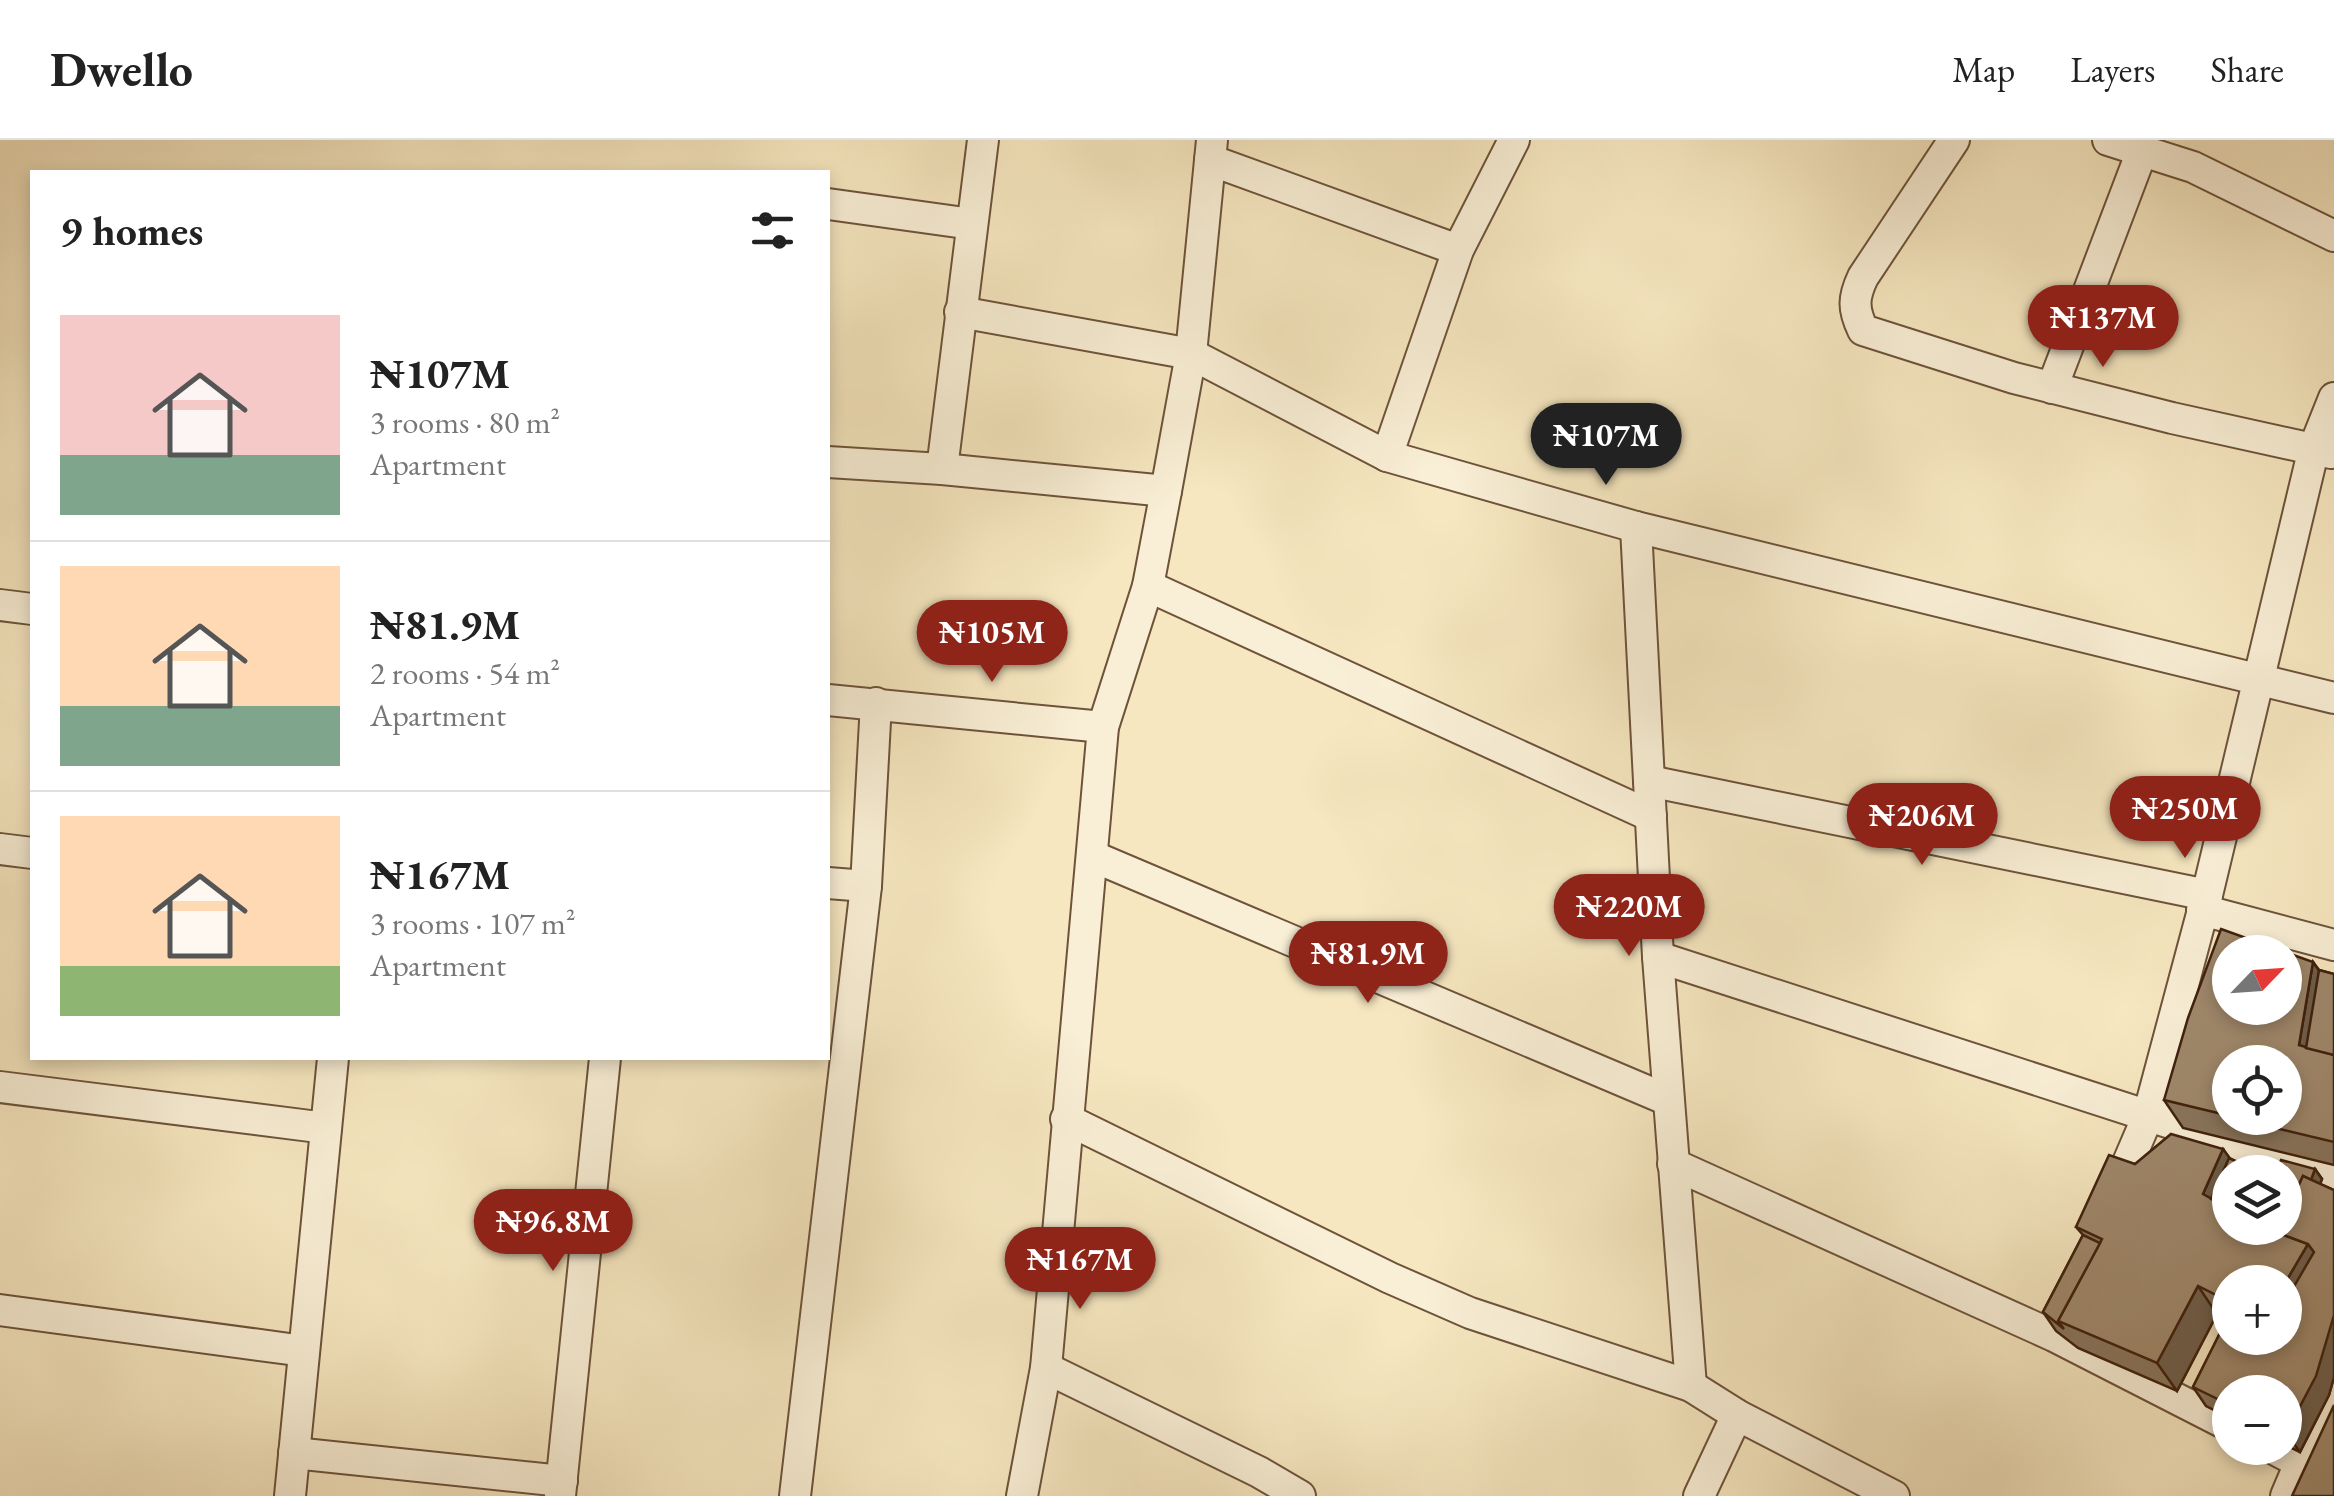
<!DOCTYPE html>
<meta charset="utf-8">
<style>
:root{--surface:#fff;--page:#f6f6f6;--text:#222;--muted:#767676;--line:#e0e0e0;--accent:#8f2418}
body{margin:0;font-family:"EB Garamond",serif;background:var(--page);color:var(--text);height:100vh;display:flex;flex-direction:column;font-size:38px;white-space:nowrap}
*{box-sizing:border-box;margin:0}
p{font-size:32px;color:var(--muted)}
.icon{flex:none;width:55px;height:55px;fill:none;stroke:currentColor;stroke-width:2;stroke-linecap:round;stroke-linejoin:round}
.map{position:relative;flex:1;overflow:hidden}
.drawer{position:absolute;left:30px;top:30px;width:800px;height:890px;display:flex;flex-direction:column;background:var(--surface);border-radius:0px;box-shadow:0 5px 15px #0003}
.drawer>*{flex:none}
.needle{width:65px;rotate:65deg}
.buttons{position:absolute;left:2212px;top:795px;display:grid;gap:20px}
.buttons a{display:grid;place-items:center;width:90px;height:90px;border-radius:50%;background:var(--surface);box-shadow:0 5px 15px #0003;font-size:50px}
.price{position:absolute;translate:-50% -85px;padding:0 22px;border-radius:35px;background:var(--accent);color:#fff;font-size:32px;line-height:65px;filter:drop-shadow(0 2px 5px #0008)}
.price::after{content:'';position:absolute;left:50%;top:60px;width:30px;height:22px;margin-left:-15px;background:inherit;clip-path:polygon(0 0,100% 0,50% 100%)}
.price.active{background:#222;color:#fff}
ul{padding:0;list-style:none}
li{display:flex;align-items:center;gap:30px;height:250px;padding:0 30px}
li+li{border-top:2px solid var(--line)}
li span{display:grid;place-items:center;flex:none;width:280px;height:200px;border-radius:0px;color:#555}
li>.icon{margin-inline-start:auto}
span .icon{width:120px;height:120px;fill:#fffc;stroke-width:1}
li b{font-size:42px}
h2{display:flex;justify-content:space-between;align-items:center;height:120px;padding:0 30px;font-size:42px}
header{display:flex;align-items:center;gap:60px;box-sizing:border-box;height:140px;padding:0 50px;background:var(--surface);border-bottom:2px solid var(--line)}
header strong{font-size:48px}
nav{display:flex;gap:55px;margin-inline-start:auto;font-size:35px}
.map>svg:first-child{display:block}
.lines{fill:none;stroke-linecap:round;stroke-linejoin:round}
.street-casing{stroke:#6e533a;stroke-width:34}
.street{stroke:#f9efd6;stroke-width:30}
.wall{fill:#89755c;stroke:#40220e;stroke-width:2.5;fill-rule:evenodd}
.shaded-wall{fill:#6f5f4b;stroke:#40220e;stroke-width:2.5}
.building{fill:#9f886b;stroke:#40220e;stroke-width:2.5;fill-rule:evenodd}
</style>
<header>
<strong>Dwello</strong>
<nav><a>Map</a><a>Layers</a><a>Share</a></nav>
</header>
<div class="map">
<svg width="2334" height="1356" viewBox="0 0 2334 1356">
<rect width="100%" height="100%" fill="#f6e7c0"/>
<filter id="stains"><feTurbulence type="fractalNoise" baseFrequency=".002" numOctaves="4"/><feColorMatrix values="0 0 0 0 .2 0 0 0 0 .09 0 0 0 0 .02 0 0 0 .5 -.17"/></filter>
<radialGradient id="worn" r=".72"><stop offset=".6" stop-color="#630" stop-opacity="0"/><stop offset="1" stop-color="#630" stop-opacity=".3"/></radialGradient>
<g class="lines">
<g class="street-casing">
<g id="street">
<path d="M1954,0L1863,137C1853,158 1853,169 1863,190L2014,238L2172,278L2331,313"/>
<polyline points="2108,0 2193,27 2334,96"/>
<polyline points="1210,20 1458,110"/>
<polyline points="828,64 972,84"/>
<polyline points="960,172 1191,214 1387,316 1636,387 2334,558"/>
<polyline points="2052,248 2142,11"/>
<polyline points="1387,316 1458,110 1514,0"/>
<polyline points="828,322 942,329 1166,351"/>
<polyline points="942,329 983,0"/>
<polyline points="1636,387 1658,817 1691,1246"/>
<polyline points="1148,446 1651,676"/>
<polyline points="0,465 32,469"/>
<polyline points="828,560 1103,587"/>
<polyline points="1649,641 2207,755"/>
<polyline points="0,709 32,713"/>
<polyline points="1092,716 1668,960"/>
<polyline points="828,743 866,746"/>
<polyline points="2202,770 2334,805"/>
<polyline points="1658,817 2334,1036"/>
<polyline points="0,947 326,988"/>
<polyline points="1066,979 1390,1138 1470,1173 1691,1246 1737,1275 1894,1356"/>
<polyline points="1673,1024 2054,1196 2230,1286"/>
<polyline points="2112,1060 2148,976 2207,755 2314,308 2334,258"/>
<polyline points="0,1170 304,1211"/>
<polyline points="1046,1228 1259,1332 1300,1356"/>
<polyline points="2272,1308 2301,1323"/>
<polyline points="294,1313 562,1341"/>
<polyline points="290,1356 333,918"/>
<polyline points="560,1356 605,918"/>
<polyline points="795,1356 866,746 876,563"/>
<polyline points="1022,1356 1046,1228 1103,587 1148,446 1166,351 1191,214 1212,0"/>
<polyline points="1699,1356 1737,1275"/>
<polyline points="2286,1356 2334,1243"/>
</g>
</g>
<use href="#street" class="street"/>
</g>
<g class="wall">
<path d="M2313,822L2319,830L2334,834V1025L2183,988L2164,960ZM2230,922L2285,978H2230Z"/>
<path d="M2223,1009L2229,1018L2230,1088L2315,1029L2322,1039L2320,1044L2334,1050V1237L2329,1255L2300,1312L2285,1305V1252H2230V1278L2206,1266L2193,1247L2227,1179L2217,1174L2177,1251L2078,1208L2056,1191L2043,1172L2083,1095L2076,1087L2135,1024ZM2230,1142H2285V1198H2230Z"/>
</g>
<g class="shaded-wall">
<polygon points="2313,822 2332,849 2318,933 2299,905"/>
<polygon points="2223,1009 2240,1032 2226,1073 2203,1054"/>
<polygon points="2315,1029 2322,1039 2310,1070 2303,1060"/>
<polygon points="2308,1104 2328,1131 2285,1198 2285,1143"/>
<polygon points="2198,1146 2217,1174 2177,1251 2157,1223"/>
<polygon points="2334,1175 2334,1237 2329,1255 2300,1312 2286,1293"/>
</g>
<g class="building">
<path d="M2221,789L2313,822L2299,905L2334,915V1002L2234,978H2285V922H2230V976L2164,960L2188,878ZM2230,812H2285V868H2230Z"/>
<polygon points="2319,830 2334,834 2334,915 2306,908"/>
<polygon points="2171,994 2223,1009 2203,1054 2230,1069 2230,1088 2265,1088 2308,1104 2285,1143 2230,1142 2230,1162 2198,1146 2157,1223 2058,1181 2102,1099 2076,1087 2109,1015 2135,1024"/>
<polygon points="2229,1018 2259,1032 2230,1032 2230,1069 2211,1059"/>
<polygon points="2281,1020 2315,1029 2311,1040 2303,1036 2296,1051 2285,1045 2285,1032 2277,1032"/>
<polygon points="2303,1036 2334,1050 2334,1175 2316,1236 2286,1293 2285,1292 2285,1252 2230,1252 2230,1265 2193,1247 2230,1173 2230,1198 2285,1198 2285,1162 2314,1112 2308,1104 2265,1088 2285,1088 2285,1045 2296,1051"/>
<polygon points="2083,1095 2100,1103 2058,1181 2064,1189 2043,1172"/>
<polygon points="2334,1265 2334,1356 2292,1356"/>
</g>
<rect width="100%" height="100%" filter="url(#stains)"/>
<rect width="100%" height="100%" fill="url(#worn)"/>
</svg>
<div class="buttons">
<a><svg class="needle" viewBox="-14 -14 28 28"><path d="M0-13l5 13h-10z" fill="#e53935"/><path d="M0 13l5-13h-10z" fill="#767676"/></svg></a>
<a><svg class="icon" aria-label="locate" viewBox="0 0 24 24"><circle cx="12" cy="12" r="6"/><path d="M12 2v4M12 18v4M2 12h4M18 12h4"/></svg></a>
<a><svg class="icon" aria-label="layers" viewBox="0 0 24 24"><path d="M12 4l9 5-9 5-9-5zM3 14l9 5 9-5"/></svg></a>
<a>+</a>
<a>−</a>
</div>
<b class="price" style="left:2103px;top:230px">₦137M</b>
<b class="price active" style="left:1606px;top:348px">₦107M</b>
<b class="price" style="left:992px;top:545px">₦105M</b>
<b class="price" style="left:2185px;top:721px">₦250M</b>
<b class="price" style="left:1922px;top:728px">₦206M</b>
<b class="price" style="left:1629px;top:819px">₦220M</b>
<b class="price" style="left:1368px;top:866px">₦81.9M</b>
<b class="price" style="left:553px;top:1134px">₦96.8M</b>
<b class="price" style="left:1080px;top:1172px">₦167M</b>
<section class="drawer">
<h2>9 homes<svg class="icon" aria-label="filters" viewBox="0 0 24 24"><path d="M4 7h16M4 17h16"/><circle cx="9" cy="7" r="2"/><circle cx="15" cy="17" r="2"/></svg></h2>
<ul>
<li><span style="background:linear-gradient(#f6c9c9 70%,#7fa58c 0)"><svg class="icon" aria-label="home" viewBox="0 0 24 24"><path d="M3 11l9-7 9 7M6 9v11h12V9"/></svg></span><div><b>₦107M</b><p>3 rooms · 80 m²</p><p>Apartment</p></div></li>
<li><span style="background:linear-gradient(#ffd9b3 70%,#7fa58c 0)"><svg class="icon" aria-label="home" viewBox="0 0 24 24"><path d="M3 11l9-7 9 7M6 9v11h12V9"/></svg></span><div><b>₦81.9M</b><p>2 rooms · 54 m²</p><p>Apartment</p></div></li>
<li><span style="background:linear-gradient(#ffd9b3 75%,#8fb573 0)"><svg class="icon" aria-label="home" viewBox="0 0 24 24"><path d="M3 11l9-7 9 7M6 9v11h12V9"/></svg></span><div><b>₦167M</b><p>3 rooms · 107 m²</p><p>Apartment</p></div></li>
</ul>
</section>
</div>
